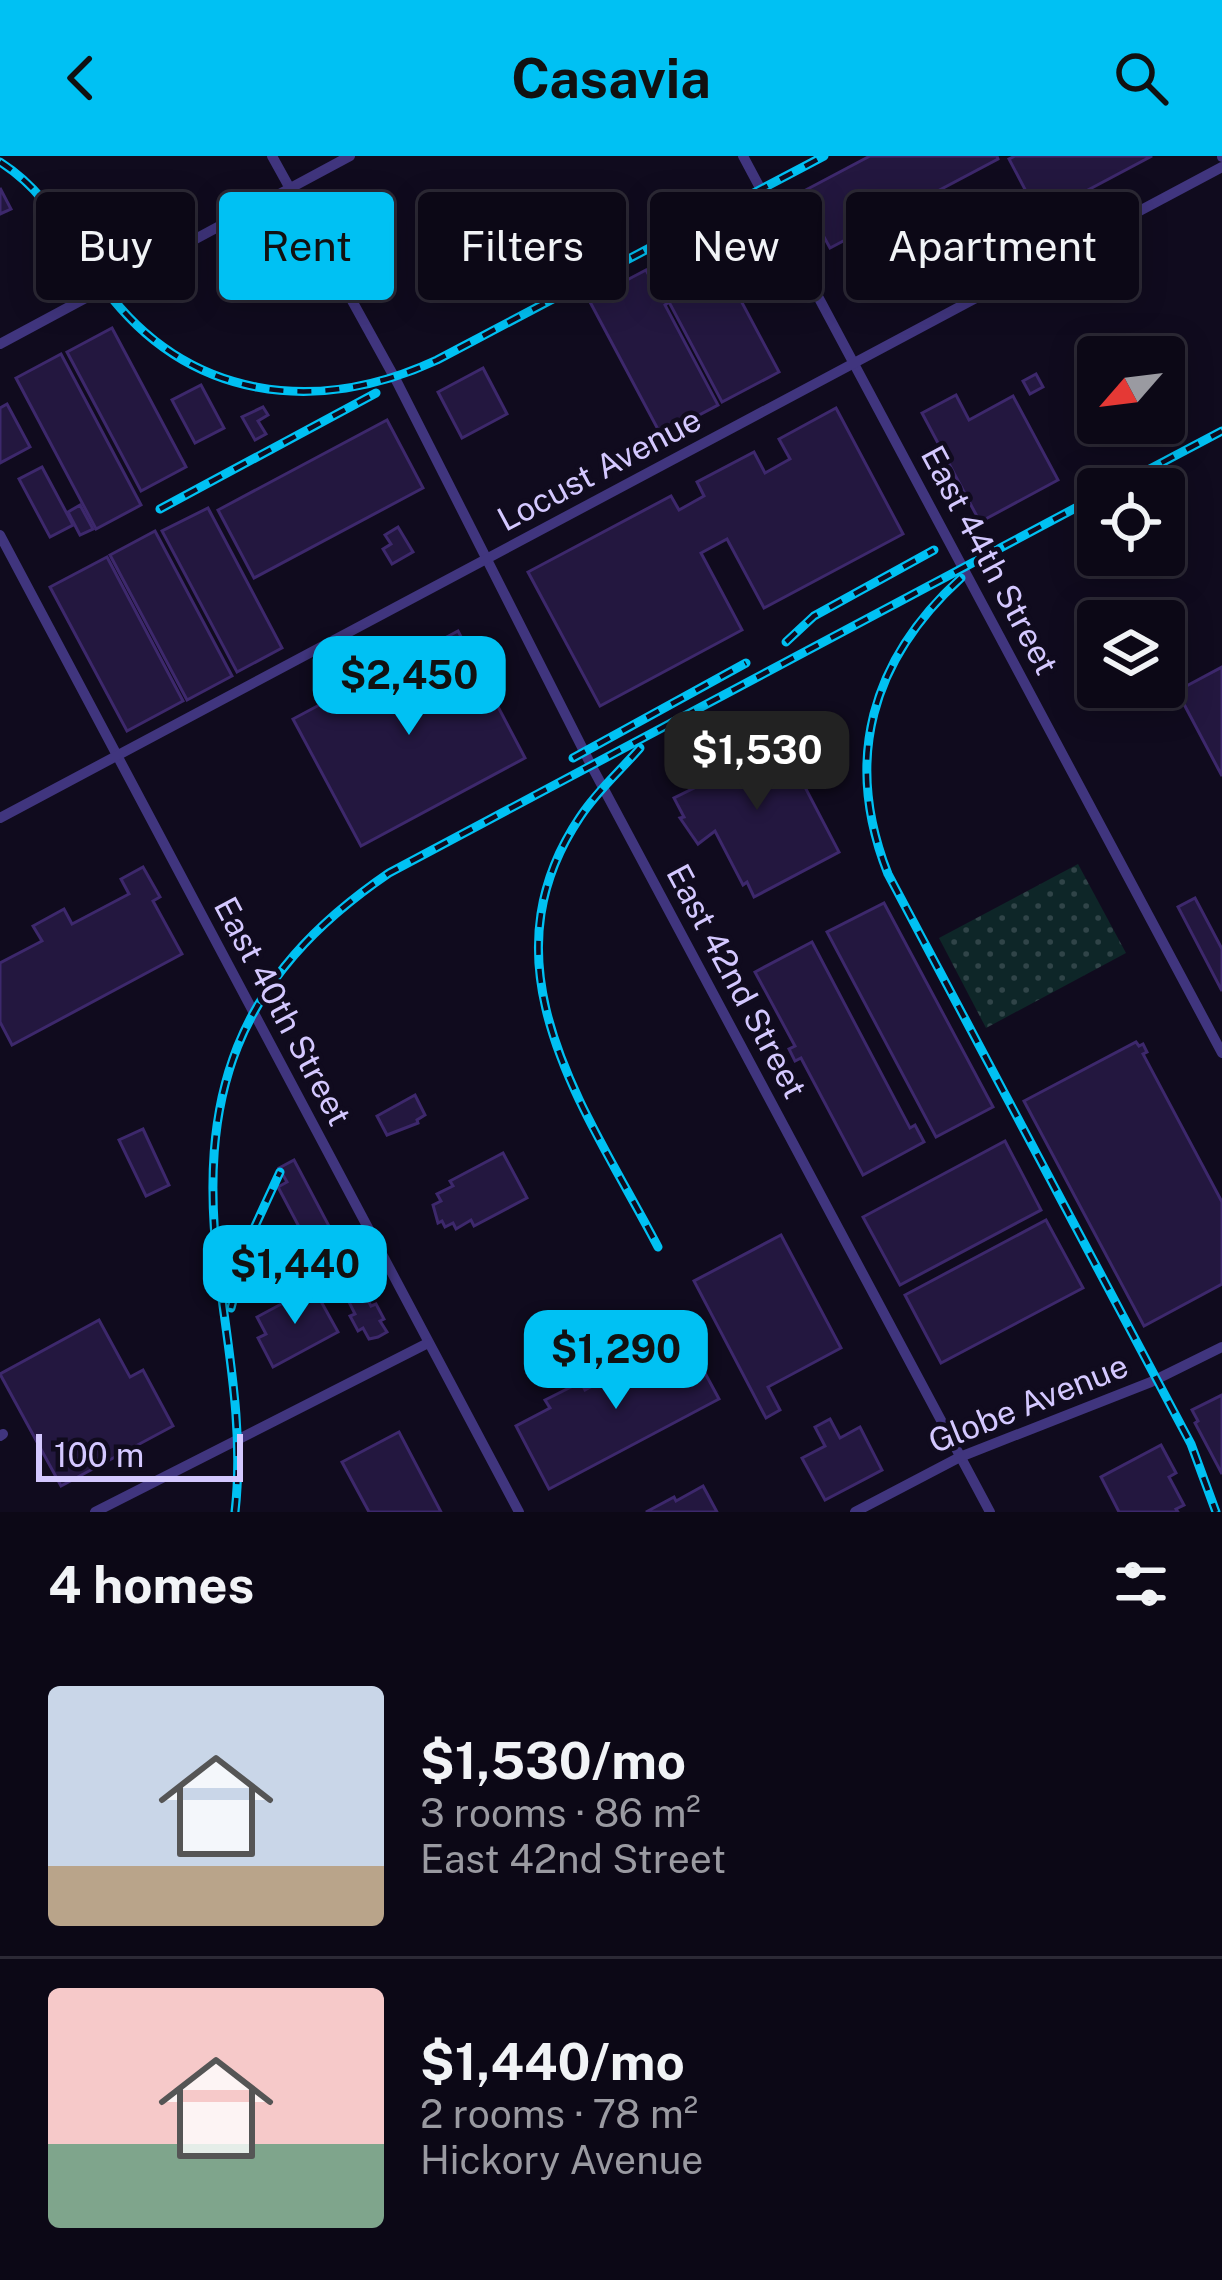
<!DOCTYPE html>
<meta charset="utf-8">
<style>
:root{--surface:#0c0816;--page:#1a1623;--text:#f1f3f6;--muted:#9a9aa1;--line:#2c2935;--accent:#00c1f3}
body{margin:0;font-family:"Public Sans",sans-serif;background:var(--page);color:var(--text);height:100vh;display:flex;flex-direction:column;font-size:45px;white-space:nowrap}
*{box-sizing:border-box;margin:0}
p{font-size:39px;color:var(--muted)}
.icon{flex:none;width:66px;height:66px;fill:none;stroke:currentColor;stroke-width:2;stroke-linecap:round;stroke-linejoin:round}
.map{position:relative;height:1356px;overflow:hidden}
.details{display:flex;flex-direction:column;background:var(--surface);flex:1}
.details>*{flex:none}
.guide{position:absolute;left:36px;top:36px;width:1152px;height:108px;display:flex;gap:24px}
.needle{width:78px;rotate:242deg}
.tools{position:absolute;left:1077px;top:180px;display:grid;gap:24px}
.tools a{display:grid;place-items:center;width:108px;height:108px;border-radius:12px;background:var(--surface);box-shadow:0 6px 30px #0003,0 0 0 3px var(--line);font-size:60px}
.scale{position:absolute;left:36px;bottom:30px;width:207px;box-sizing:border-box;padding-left:12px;border:6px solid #d4c8ff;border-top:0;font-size:33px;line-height:42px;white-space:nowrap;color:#d4c8ff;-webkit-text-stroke:9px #100b1e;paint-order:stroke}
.price{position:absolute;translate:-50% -102px;padding:0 27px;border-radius:24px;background:var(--accent);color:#111;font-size:39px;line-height:78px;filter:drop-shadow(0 3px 6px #0008)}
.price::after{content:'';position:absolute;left:50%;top:72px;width:36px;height:27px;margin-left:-18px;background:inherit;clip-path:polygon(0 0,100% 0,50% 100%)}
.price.selected{background:#222;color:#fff}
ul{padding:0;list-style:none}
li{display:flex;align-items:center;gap:36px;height:300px;padding:0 48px}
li+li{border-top:3px solid var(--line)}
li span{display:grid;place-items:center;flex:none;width:336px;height:240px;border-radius:12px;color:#555}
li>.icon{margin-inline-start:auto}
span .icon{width:144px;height:144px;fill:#fffc;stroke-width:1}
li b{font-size:51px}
h2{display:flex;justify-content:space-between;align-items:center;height:144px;padding:0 48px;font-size:51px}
.tag{padding:0 42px;border-radius:12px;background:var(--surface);box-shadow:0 6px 30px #0003,0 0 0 3px var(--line);font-size:42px;line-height:108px}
.tag.selected{background:var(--accent);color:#111}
header{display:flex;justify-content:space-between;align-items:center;height:156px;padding:0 48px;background:var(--accent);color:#111;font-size:54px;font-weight:700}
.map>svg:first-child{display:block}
.park{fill:url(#park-dots)}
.building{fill:#23173f;stroke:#3d286c;stroke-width:3}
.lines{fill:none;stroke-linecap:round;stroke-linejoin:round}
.minor{stroke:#40357e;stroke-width:10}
.rail-casing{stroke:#00c1f3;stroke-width:9}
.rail{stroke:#100b1e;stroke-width:4.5;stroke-dasharray:14;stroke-linecap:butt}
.labels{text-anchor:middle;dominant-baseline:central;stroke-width:9;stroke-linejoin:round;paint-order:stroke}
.street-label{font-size:33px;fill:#d4c8ff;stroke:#100b1e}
</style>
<header><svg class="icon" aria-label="back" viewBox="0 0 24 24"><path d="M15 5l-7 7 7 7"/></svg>Casavia<svg class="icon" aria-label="search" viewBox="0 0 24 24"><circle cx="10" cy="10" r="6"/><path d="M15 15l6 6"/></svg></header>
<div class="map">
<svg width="1222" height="1356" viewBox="0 0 1222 1356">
<defs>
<pattern id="park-dots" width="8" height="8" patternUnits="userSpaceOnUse" patternTransform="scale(3)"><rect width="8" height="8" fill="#0e2628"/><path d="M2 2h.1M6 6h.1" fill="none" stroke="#304448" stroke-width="1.8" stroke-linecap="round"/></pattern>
</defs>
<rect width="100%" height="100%" fill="#100b1e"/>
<polygon class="park" points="1078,708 1126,797 986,872 939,782"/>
<g class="building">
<polygon points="870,0 997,0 998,3 830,92 800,37"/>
<polygon points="1015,0 1152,0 1039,60 1009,3"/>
<polygon points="0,32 11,53 0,58"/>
<polygon points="707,81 779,216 722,246 669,146 665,149 718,249 661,279 589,144 646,114 658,136 663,134 651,111"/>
<polygon points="112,172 186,311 141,335 67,196"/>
<polygon points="61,198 141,349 96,373 16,222"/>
<polygon points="483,212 507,258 462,282 438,236"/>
<polygon points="1036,218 1043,231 1030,238 1023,225"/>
<polygon points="201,229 224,272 195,287 172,244"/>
<polygon points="956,239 969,264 1013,240 1058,324 980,366 922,257"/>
<polygon points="7,248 30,291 0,307 0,252"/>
<polygon points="263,251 268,259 258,265 266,278 255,284 242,261"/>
<polygon points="836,252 903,378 764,452 727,383 701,397 742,474 600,550 528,416 671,340 679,354 704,340 697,326 754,296 765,317 790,303 779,283"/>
<polygon points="387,264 423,332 254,422 218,354"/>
<polygon points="42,311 73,369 50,381 19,323"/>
<polygon points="80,349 93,373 80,379 68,356"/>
<polygon points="208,352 282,492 237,516 162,375"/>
<polygon points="398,371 413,396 392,408 383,393 391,388 385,379"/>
<polygon points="155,375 232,520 187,544 110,399"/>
<polygon points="107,401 183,545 127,575 50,431"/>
<polygon points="458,475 525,602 361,690 293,563"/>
<polygon points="1222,511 1222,620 1177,535"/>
<polygon points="773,570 839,696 754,741 747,726 743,729 715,675 698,688 680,662 684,661 674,642 696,631 688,615"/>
<polygon points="143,711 160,741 153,745 182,798 12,889 0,866 0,807 42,785 33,770 64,753 72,768 129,738 121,723"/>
<polygon points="1195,742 1222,793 1222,835 1178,751"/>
<polygon points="884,747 993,951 936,981 827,776"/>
<polygon points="812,786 910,972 915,969 924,986 863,1019 801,902 795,905 789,893 795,890 755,816"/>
<polygon points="1136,886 1139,890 1143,888 1147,896 1143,898 1222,1046 1222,1128 1144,1170 1024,945"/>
<polygon points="415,939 425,959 417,964 418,967 387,979 377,960"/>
<polygon points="143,973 169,1029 146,1040 119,984"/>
<polygon points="1005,985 1041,1054 900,1129 863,1061"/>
<polygon points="503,997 527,1042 474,1070 471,1064 456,1073 453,1067 445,1071 442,1065 438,1067 433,1049 441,1045 437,1038 453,1030 450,1025"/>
<polygon points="294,1004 330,1072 306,1084 278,1031 287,1026 279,1012"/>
<polygon points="1046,1064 1083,1132 941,1207 905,1139"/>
<polygon points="332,1075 356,1111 352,1113 371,1150 376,1148 384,1163 380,1165 387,1176 378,1181 369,1183 363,1172 358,1175 350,1160 355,1158 345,1138 336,1142 307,1088"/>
<polygon points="781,1079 841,1192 768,1231 780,1254 766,1262 694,1125"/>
<polygon points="313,1131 338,1176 273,1211 258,1182 266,1178 257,1161"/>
<polygon points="99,1164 130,1221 143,1214 173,1270 61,1330 0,1218"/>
<polygon points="685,1180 719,1243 549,1333 516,1270 550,1252 545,1244 581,1226 585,1234"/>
<polygon points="1222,1239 1222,1318 1195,1267 1198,1265 1192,1254"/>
<polygon points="830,1263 840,1282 860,1271 882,1314 825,1344 802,1302 825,1290 815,1271"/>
<polygon points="399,1276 441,1356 369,1356 342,1306"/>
<polygon points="1161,1289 1176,1317 1169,1321 1184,1349 1176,1353 1178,1356 1119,1356 1101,1321"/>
<polygon points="703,1330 717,1356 646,1356 674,1341 676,1345"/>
</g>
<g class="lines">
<g class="minor">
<polyline points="272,0 397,226 591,609 990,1356"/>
<polyline points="743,0 1222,897"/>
<polyline points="1222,0 1222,1"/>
<polyline points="0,188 350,0"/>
<polyline points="0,379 519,1356"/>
<polyline points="0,662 1222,11"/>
<polyline points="0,1280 3,1278"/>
<polyline points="95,1356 428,1187"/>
<polyline points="855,1356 960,1301 1151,1226 1222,1191"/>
</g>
<g class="rail-casing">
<g id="rail">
<path d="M0,6C53,40 68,86 105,133C188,244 316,260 437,204L824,0"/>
<polyline points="1112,333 1222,275"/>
<polyline points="160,353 376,237"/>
<path d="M961,422C871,504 843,604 888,718L1191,1288L1216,1356"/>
<polyline points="786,486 814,460 934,394"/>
<path d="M640,592C620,615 597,635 580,661C478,813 587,955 658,1091"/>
<polyline points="573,602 746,507"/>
<polyline points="231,1152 250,1081 280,1016"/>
<path d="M235,1356C244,1277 229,1198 219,1120C196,940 235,822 389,717L1098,340"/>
</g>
</g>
<use href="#rail" class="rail"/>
</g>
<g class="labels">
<g class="street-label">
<text transform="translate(599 313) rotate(-28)">Locust Avenue</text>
<text transform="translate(990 404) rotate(62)">East 44th Street</text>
<text transform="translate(737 825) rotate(62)">East 42nd Street</text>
<text transform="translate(283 855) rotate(62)">East 40th Street</text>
<text transform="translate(1028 1247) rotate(-22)">Globe Avenue</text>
</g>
</g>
</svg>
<div class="tools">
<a><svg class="needle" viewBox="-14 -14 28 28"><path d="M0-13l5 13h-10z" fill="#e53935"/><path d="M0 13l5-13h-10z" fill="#9a9aa1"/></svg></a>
<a><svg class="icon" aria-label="locate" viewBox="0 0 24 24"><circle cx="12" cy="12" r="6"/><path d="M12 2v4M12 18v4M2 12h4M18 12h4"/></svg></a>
<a><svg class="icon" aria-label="layers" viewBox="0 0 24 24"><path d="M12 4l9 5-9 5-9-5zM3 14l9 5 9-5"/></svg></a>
</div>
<div class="scale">100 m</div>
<b class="price" style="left:409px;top:582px">$2,450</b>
<b class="price selected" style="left:757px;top:657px">$1,530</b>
<b class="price" style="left:295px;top:1171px">$1,440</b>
<b class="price" style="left:616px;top:1256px">$1,290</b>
<div class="guide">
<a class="tag">Buy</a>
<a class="tag selected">Rent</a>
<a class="tag">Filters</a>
<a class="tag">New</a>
<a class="tag">Apartment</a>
</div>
</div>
<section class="details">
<h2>4 homes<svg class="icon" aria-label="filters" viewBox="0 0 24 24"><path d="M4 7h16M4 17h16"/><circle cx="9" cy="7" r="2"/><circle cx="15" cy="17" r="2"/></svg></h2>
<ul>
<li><span style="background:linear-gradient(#c9d6e8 75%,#b9a48a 0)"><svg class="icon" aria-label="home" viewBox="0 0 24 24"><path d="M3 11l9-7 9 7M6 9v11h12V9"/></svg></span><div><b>$1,530/mo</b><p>3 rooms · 86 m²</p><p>East 42nd Street</p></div></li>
<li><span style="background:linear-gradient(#f6c9c9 65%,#7fa58c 0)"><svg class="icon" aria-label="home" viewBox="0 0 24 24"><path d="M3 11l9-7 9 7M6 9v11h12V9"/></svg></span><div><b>$1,440/mo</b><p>2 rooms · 78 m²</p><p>Hickory Avenue</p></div></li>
</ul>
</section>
